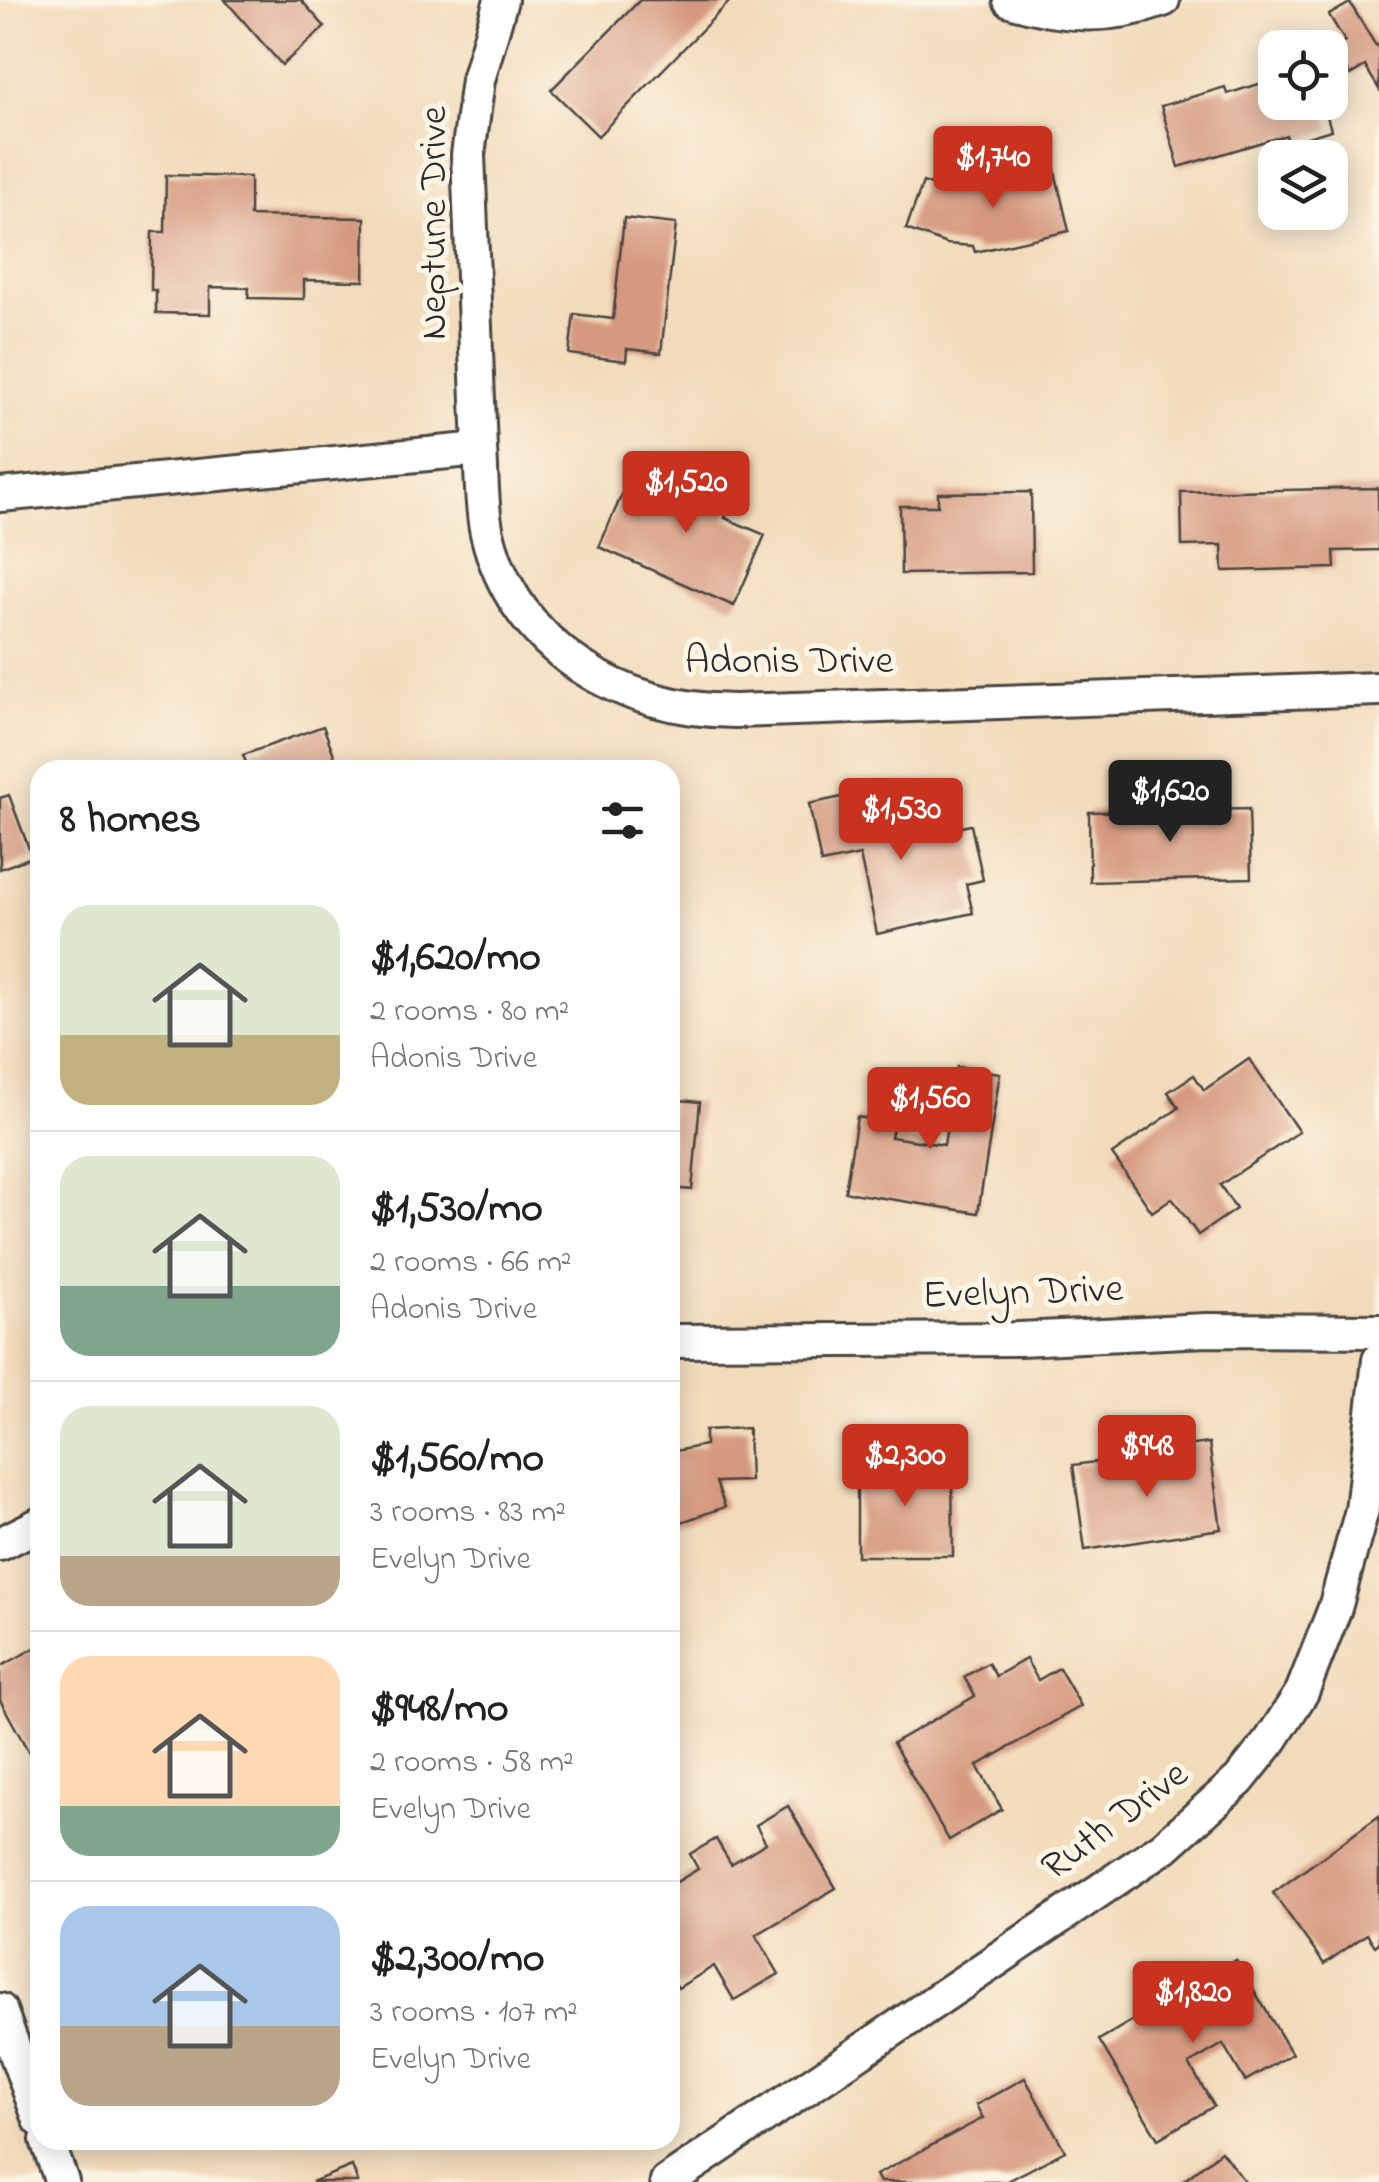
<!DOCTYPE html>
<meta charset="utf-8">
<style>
:root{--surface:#fff;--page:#f2f2f2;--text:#222;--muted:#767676;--line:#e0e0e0;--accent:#c8321e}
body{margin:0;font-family:"Indie Flower",sans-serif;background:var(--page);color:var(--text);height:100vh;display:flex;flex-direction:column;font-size:38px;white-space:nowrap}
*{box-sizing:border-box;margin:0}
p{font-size:32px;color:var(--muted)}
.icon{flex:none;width:55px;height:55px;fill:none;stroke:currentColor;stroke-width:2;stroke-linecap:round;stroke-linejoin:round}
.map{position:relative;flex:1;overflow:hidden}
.sheet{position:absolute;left:30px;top:760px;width:650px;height:1390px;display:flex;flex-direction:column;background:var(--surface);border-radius:30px;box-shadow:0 5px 25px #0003}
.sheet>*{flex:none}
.tools{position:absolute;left:1258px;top:30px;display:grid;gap:20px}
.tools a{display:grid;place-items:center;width:90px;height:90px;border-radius:20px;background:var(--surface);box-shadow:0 5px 25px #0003;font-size:50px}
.price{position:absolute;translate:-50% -85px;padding:0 22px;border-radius:10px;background:var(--accent);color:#fff;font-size:32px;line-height:65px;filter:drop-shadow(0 2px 5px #0008)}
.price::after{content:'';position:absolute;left:50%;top:60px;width:30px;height:22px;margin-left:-15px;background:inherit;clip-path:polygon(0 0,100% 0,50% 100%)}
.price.selected{background:#222;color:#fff}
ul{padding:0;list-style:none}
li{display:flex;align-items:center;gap:30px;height:250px;padding:0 30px}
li+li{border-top:2px solid var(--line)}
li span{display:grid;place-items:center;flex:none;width:280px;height:200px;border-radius:30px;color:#555}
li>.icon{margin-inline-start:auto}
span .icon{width:120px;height:120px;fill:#fffc;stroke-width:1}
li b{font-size:42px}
h2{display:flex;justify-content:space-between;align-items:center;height:120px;padding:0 30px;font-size:42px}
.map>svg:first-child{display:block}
.building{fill:#d6997f}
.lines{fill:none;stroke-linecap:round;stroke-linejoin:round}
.minor-casing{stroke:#494541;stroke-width:38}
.minor{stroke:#fff;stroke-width:32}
.labels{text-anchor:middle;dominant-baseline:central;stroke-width:10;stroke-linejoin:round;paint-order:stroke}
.street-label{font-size:40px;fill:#2b2b2b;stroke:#fcf5e5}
</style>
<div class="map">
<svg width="1379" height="2182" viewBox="0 0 1379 2182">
<rect width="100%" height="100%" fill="#fcf5e5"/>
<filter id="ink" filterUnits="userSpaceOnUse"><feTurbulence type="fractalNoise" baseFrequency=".01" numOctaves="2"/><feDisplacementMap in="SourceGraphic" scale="20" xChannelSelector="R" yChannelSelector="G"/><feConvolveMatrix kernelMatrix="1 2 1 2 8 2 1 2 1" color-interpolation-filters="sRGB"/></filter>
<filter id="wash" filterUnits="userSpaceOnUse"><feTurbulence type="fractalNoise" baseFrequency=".0048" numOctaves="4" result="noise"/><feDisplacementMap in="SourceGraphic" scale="40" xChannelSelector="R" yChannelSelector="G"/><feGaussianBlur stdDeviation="2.25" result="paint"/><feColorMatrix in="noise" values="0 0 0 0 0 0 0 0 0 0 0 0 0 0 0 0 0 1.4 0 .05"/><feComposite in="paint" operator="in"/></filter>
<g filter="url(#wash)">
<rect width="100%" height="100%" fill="#f2dbbb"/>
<g id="blocks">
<g class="building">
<polygon points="225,0 301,0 325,27 282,65"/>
<polygon points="640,0 731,0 598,136 551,90"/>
<polygon points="1350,3 1376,46 1379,44 1379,89 1365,66 1350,75 1334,47 1345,41 1329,15"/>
<polygon points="1275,79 1275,102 1323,102 1331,130 1288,143 1286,135 1179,167 1161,106 1225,87 1227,94"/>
<polygon points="1053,163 1069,231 975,252 973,246 947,244 906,229 923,182 956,193 991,185 989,178"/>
<polygon points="166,175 250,177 250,216 365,218 364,281 304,280 304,299 248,298 249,288 210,287 210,314 156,313 156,290 151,290 152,232 165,232"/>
<polygon points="624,218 676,224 661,353 627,349 626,361 569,354 574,314 613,319"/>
<polygon points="687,467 737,489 725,518 765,535 734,606 599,547 626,485 671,504"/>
<polygon points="1378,488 1379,550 1334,551 1335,568 1223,571 1222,545 1182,546 1181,492"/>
<polygon points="1031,492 1032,572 901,574 900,506 938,506 938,493"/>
<polygon points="323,726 336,760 311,770 249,770 243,755"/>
<polygon points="860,793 867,827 927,814 931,833 971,825 983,880 966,884 973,913 877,934 860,855 821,863 809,804"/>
<polygon points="9,795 32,857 0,869 0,798"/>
<polygon points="1249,809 1251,878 1090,882 1089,812"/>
<polygon points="1249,1059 1299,1132 1220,1185 1236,1209 1198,1235 1172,1198 1152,1212 1112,1154 1179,1108 1168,1092 1194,1075 1204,1090"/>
<polygon points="957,1067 1000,1073 978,1213 845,1192 857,1117 894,1123 891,1137 944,1145"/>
<polygon points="670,1099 700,1102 692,1190 670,1188"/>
<polygon points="748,1428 750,1481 716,1482 725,1507 670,1526 670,1452 705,1445 705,1430"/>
<polygon points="1209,1443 1221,1529 1085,1550 1073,1465 1124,1458 1127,1479 1173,1472 1169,1448"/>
<polygon points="857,1462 952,1462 953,1556 857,1556"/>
<polygon points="40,1645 40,1750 31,1756 0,1700 0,1667"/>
<polygon points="1026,1659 1038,1680 1059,1668 1081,1706 977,1766 1002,1809 949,1840 893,1743 975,1696 964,1677 988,1663 996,1676"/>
<polygon points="788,1806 836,1888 756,1935 779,1974 734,2000 714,1966 678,1988 670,1974 670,1886 698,1869 690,1854 716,1839 731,1864 766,1843 756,1825"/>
<polygon points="1379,1816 1379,1943 1375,1946 1367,1934 1324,1964 1273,1893"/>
<polygon points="1236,1960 1292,2054 1245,2081 1223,2044 1189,2064 1214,2106 1158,2139 1099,2040"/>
<polygon points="1025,2078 1065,2151 1006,2182 880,2182 876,2175 983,2118 976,2105"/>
<polygon points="1221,2151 1245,2182 1182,2182"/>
<polygon points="352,2166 358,2182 312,2182"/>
</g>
</g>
</g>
<g filter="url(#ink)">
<use href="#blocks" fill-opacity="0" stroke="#494541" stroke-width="2.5"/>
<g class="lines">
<g class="minor-casing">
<g id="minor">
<path d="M1010,0C1062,17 1111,19 1163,0"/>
<polyline points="480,449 468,155 478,80 501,0"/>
<path d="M0,495L480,449C482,476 481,507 487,533C514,649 623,711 735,711L1379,689"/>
<polyline points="670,1341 1019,1339 1206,1330 1379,1331"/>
<polyline points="0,1544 40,1524"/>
<polyline points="0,2010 40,2120"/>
<polyline points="47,2140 62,2182"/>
<polyline points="667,2182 1164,1847 1239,1780 1271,1740 1302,1692 1335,1608 1362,1510 1379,1360"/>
</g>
</g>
<use href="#minor" class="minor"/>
</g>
</g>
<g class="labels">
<g class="street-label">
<text transform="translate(435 223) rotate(-90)">Neptune Drive</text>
<text x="789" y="662">Adonis Drive</text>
<text transform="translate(1023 1294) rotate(-2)">Evelyn Drive</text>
<text transform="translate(1116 1822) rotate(-37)">Ruth Drive</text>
</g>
</g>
</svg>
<div class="tools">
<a><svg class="icon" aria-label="locate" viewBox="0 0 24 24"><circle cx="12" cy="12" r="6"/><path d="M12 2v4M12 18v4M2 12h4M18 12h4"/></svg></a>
<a><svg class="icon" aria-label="layers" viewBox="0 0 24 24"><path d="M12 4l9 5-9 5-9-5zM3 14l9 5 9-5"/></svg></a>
</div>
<b class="price" style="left:993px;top:211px">$1,740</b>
<b class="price" style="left:686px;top:536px">$1,520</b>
<b class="price selected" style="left:1170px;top:845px">$1,620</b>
<b class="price" style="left:901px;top:863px">$1,530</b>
<b class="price" style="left:930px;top:1152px">$1,560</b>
<b class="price" style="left:1147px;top:1500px">$948</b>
<b class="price" style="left:905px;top:1509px">$2,300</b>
<b class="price" style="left:1193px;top:2046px">$1,820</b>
<section class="sheet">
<h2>8 homes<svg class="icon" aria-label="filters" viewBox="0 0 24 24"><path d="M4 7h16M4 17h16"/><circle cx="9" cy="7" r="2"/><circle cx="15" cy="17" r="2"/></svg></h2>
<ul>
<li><span style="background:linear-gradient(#dfe7d0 65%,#c2b280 0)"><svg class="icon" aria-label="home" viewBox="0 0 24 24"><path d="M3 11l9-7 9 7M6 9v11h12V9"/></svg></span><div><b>$1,620/mo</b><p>2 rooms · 80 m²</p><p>Adonis Drive</p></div></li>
<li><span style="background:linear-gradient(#dfe7d0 65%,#7fa58c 0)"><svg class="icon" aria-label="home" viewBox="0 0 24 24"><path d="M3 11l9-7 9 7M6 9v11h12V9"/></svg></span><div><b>$1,530/mo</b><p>2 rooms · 66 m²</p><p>Adonis Drive</p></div></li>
<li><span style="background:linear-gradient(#dfe7d0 75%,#b9a48a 0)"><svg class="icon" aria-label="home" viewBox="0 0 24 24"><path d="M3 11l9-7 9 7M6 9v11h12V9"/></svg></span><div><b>$1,560/mo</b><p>3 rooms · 83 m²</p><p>Evelyn Drive</p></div></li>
<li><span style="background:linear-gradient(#ffd9b3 75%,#7fa58c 0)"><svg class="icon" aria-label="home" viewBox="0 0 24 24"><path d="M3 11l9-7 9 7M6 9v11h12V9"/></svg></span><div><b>$948/mo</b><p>2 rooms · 58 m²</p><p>Evelyn Drive</p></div></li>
<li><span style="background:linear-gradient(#a9c7e8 60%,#b9a48a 0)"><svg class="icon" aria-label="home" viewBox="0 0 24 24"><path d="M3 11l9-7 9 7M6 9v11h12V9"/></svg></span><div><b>$2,300/mo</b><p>3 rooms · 107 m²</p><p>Evelyn Drive</p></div></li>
</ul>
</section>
</div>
